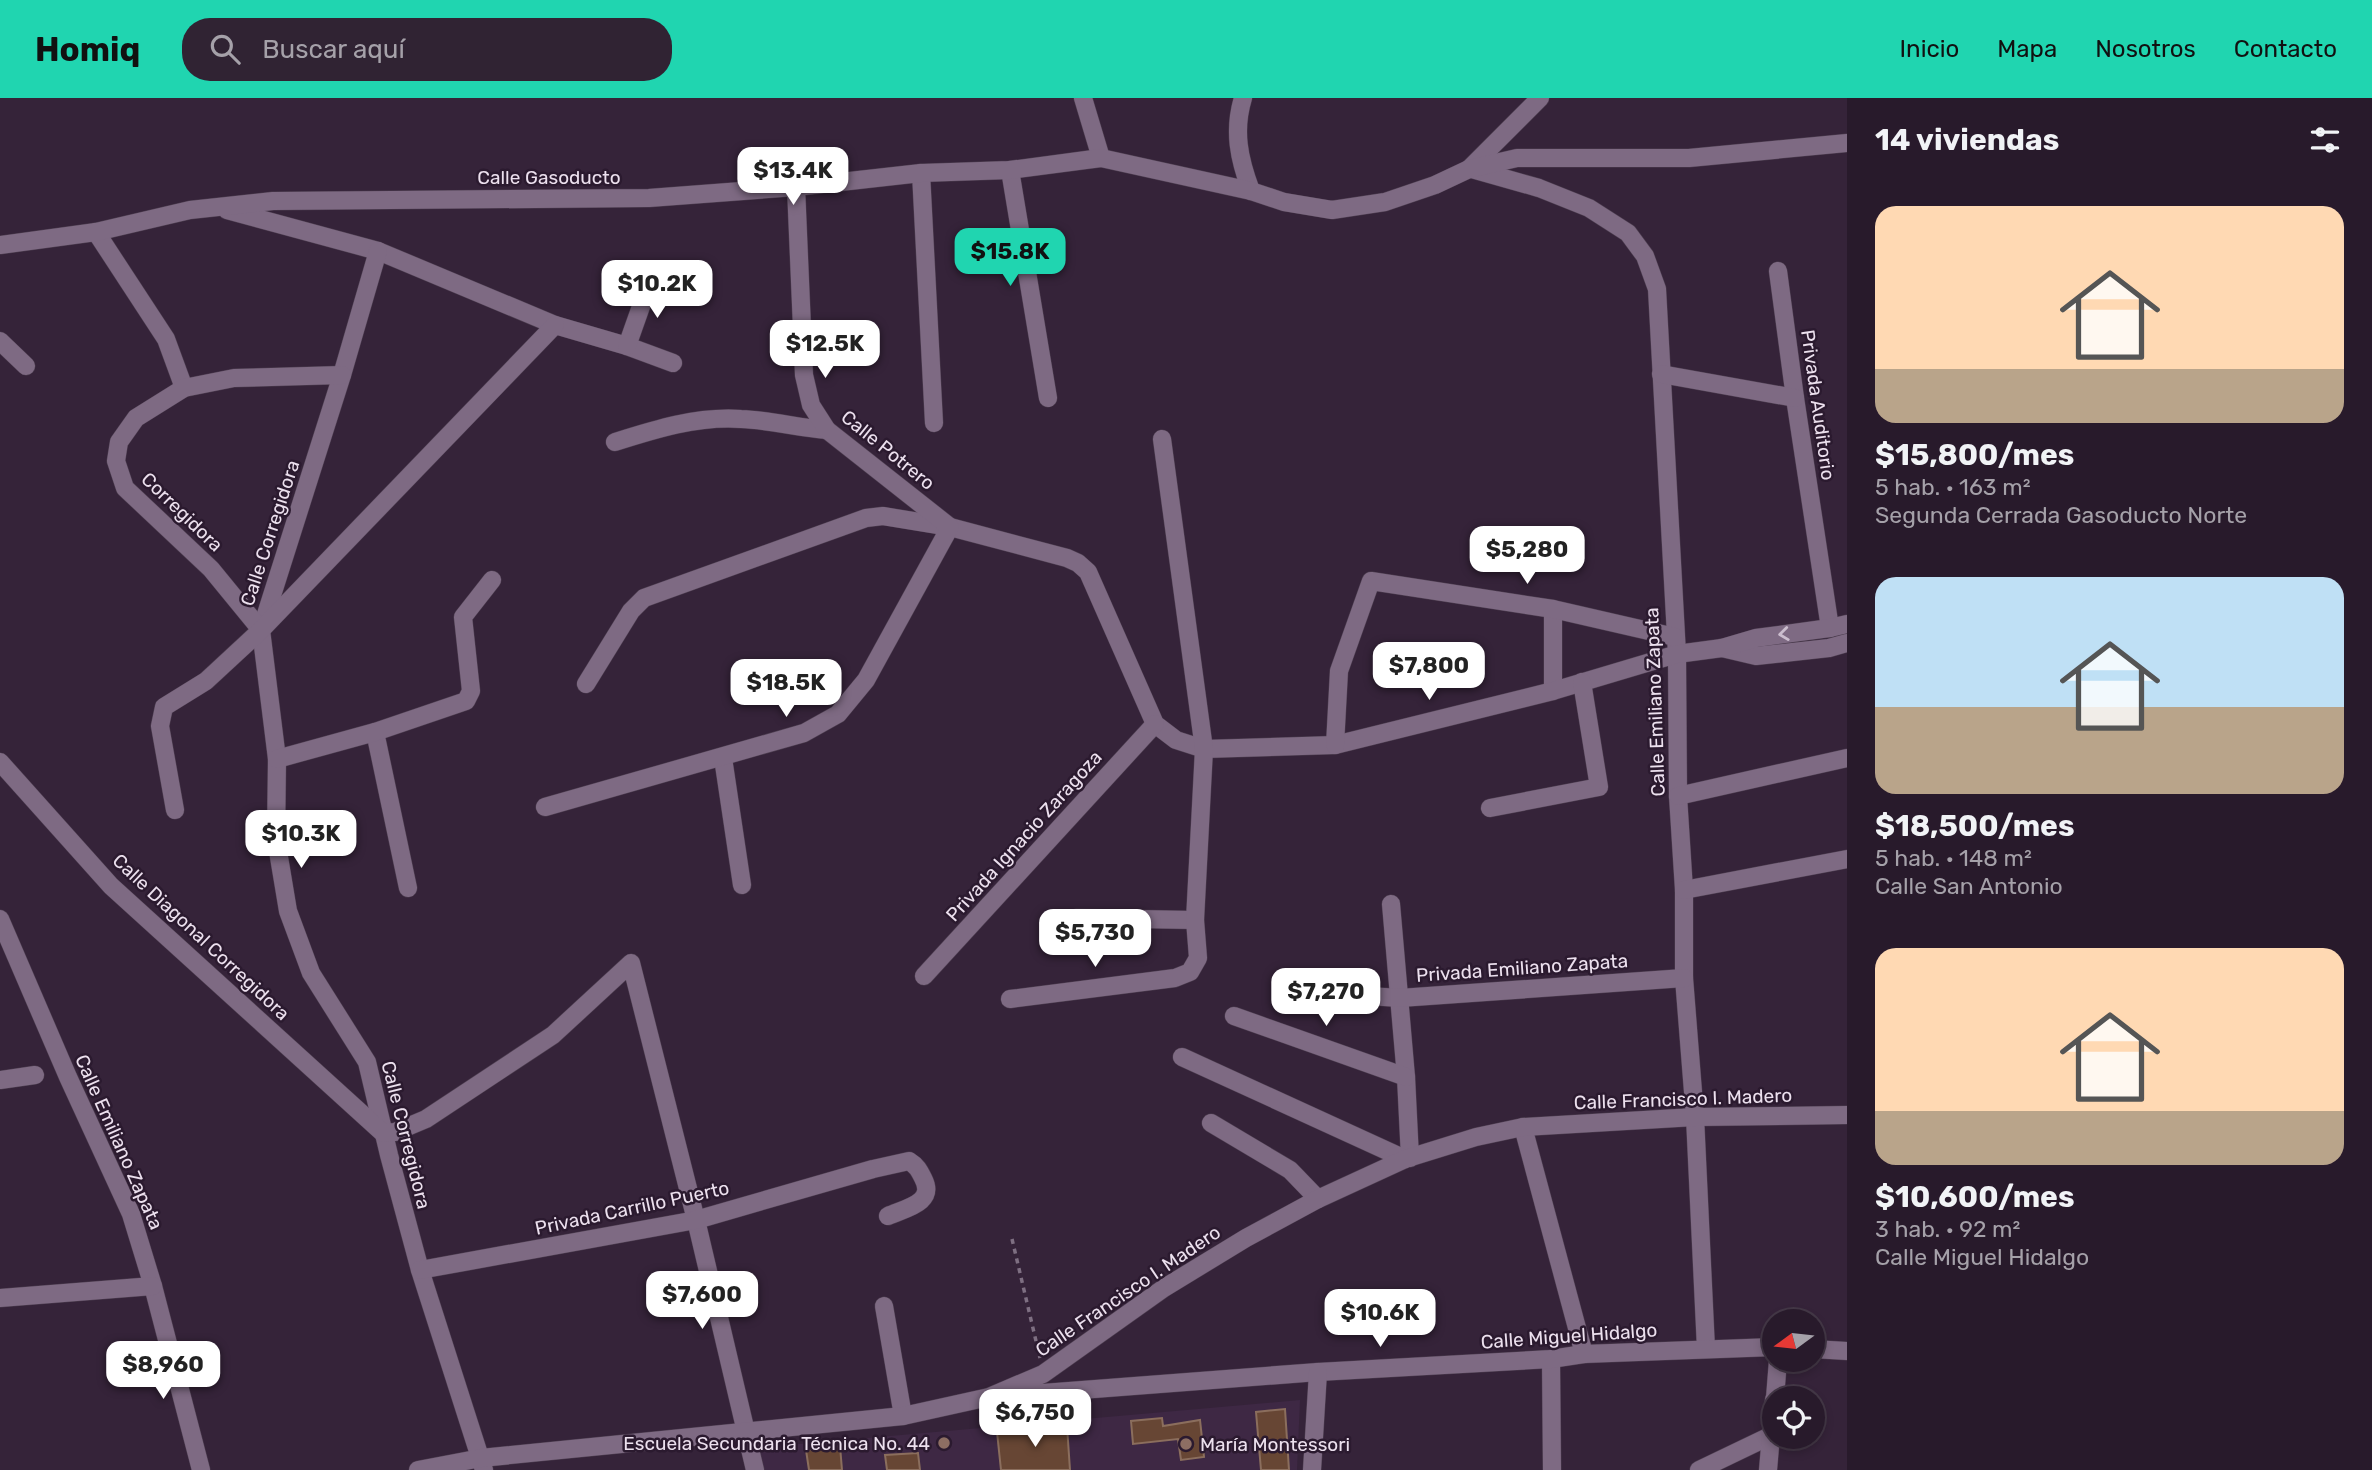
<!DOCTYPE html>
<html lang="es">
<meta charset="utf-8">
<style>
:root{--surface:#281a2b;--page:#302333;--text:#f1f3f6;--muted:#a5a1a9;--line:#443847;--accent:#20d5b0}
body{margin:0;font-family:Rubik,sans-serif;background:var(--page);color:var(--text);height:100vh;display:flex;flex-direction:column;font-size:26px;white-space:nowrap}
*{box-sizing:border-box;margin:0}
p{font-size:23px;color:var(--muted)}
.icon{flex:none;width:38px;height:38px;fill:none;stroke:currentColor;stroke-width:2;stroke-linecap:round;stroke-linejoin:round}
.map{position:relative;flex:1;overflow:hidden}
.side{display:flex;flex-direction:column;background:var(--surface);width:525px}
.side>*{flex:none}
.needle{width:46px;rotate:255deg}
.buttons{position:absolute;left:1762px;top:1211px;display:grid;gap:14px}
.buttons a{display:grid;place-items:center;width:63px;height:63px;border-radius:50%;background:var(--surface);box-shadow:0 4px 10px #0003,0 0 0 2px var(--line);font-size:35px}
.price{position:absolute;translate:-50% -60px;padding:0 16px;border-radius:14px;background:#fff;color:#222;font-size:23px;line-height:46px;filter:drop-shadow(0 2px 4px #0008)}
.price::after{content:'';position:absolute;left:50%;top:42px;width:21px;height:16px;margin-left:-10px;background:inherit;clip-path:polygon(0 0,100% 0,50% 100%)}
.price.selected{background:var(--accent);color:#111}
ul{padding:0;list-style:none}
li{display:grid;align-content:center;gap:14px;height:371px;padding:0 28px}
li span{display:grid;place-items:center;height:217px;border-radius:21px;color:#555}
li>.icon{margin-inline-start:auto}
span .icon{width:126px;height:126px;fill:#fffc;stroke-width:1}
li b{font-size:30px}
h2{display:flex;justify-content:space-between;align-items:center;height:84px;padding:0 28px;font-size:30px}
header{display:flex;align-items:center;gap:42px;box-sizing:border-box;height:98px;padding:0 35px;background:var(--accent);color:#111}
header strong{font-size:33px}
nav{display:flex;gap:38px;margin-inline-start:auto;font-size:24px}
.search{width:490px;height:63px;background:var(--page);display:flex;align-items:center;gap:18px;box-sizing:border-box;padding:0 24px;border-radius:28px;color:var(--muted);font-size:26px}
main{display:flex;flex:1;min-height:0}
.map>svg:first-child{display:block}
.built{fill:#3e2844}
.building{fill:#674634;stroke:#8b6e5d;stroke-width:2}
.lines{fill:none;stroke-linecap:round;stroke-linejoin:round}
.minor-casing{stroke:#4e3f51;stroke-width:19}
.path{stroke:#7e6f82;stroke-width:3.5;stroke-dasharray:5 5;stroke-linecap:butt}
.minor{stroke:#7e6a83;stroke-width:18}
.oneway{stroke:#cbbdce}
.education-dot{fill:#8d6e63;stroke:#2b1a2f;stroke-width:2.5}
.labels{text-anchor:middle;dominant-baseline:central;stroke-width:5;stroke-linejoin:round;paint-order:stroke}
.street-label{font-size:19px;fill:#ece0ee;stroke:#2b1a2f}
.poi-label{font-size:19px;fill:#ece0ee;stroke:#2b1a2f;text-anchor:end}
</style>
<header>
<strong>Homiq</strong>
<div class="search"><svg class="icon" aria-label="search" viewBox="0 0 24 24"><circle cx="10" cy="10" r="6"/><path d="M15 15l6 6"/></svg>Buscar aquí</div>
<nav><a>Inicio</a><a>Mapa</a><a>Nosotros</a><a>Contacto</a></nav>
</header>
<main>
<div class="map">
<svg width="1847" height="1372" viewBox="0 0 1847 1372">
<rect width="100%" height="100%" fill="#352339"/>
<polygon class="built" points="1300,1302 1297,1372 761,1372 754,1350"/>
<g class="building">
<polygon points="1285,1311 1289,1372 1261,1372 1256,1314"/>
<polygon points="1162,1320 1163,1328 1200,1322 1204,1359 1181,1362 1178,1341 1133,1346 1131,1323"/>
<polygon points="1067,1328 1070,1372 1001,1372 997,1334"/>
<polygon points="840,1348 842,1372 809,1372 806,1352"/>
<polygon points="918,1355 920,1372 887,1372 885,1357"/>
</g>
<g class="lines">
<g class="minor-casing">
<g id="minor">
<polyline points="1083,0 1101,60"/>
<path d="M1243,0C1233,33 1239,61 1251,93"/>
<polyline points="1469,71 1540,0"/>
<polyline points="1472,71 1539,90 1589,110 1628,135 1645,158 1657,191 1677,556 1678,698 1684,792 1684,880 1695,1019 1706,1251"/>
<polyline points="1010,72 1048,300"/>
<polyline points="921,75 934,325"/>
<polyline points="227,112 378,153 555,227 627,248 673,265"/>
<polyline points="96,134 166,241 184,290"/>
<polyline points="0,147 96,134 190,112 273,103 649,100 796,89 921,75 1010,72 1101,60 1251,93 1284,104 1332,112 1385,104 1435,87 1469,71 1517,60 1689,60 1847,45"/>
<polyline points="378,153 342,277 261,532 277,661 276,741 288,813 311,875 367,964 389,1057 420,1172 484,1372"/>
<polyline points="1778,173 1795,300 1830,530"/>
<polyline points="0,243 26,268"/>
<polyline points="627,248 650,183"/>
<polyline points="1661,276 1795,300"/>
<path d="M615,344C656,331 697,318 741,321C770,322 798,330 827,332"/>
<polyline points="1553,511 1553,593"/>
<polyline points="261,532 211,471 125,390 116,363 119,344 136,320 184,290 234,280 342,277"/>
<polyline points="1722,550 1756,558 1829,550 1847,545"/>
<polyline points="586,586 631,513 644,500 866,420 883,418 950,429 1067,460 1078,465 1088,474 1155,626 1176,642 1204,651 1335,647 1553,593 1677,556 1722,550 1756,540 1830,530 1847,526"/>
<polyline points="375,634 408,790"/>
<polyline points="1335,647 1339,573 1371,483 1553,511 1675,539"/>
<polyline points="723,660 742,787"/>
<polyline points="277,661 375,634 466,603 471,593 463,519 492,482"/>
<polyline points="0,664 111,788 383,1035 395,1034 426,1021 553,937 631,865 696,1122 755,1372"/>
<polyline points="1678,698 1847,660"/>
<polyline points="545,709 804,635 838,616 866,582 950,429 827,332 811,307 804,277 796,89"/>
<polyline points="1490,710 1599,689 1582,584"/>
<polyline points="175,712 160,628 164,609 206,583 261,532 555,227"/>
<polyline points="1684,792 1847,761"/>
<polyline points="1391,806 1406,979 1410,1060"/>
<polyline points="1076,820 1195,822"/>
<polyline points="0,821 68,979 131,1116 153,1188 201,1372"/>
<polyline points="924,878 1155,626"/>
<polyline points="1324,883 1352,897 1400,900 1684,880"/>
<polyline points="1010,901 1175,880 1190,874 1198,860 1195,822 1204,651 1162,341"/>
<polyline points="1234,918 1406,979"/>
<polyline points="1182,959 1405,1061"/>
<polyline points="0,982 35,977"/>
<polyline points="1211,1025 1290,1072 1318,1101"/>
<polyline points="1523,1029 1584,1256"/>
<path d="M420,1172L696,1122L873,1071L909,1063C917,1068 919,1072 923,1080C936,1105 906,1110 888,1118"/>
<polyline points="0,1200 153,1188"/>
<polyline points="884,1208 903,1318"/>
<polyline points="1813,1251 1847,1253"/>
<polyline points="1551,1261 1552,1372"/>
<polyline points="1002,1298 1318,1274 1551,1261 1584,1256 1774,1249"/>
<polyline points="1775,1300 1778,1262"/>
<polyline points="418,1372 481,1360 903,1318 989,1299 1043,1276 1164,1190 1246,1140 1318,1101 1405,1061 1476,1039 1523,1029 1695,1019 1847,1017"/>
<polyline points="1312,1372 1318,1274"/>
<polyline points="1699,1372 1772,1337"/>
<polyline points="1768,1372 1774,1302"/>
</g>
</g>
<polyline class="path" points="1012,1141 1040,1260"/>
<use href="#minor" class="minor"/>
</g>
<defs><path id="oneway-chevron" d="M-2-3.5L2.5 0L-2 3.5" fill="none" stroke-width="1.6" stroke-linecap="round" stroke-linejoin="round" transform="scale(1.75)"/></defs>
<use class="oneway" href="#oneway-chevron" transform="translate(1784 536) rotate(173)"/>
<g class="education-dot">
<circle cx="944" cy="1345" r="7"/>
<circle cx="1186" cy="1346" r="7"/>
</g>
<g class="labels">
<g class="street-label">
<text x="549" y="79">Calle Gasoducto</text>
<text transform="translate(1818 307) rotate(82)">Privada Auditorio</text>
<text transform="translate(888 352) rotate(39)">Calle Potrero</text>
<text transform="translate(182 414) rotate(44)">Corregidora</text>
<text transform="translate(270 435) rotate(-72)">Calle Corregidora</text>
<text transform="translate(1655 604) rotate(-92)">Calle Emiliano Zapata</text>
<text transform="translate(1024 738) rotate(-48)">Privada Ignacio Zaragoza</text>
<text transform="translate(201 839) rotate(43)">Calle Diagonal Corregidora</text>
<text transform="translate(1522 870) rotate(-4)">Privada Emiliano Zapata</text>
<text transform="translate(1683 1001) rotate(-2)">Calle Francisco I. Madero</text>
<text transform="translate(406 1037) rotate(76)">Calle Corregidora</text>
<text transform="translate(119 1044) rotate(66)">Calle Emiliano Zapata</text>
<text transform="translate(632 1110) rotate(-12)">Privada Carrillo Puerto</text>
<text transform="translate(1128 1193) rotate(-34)">Calle Francisco I. Madero</text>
<text transform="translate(1569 1238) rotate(-4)">Calle Miguel Hidalgo</text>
</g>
<g class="poi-label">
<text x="930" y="1345">Escuela Secundaria Técnica No. 44</text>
<text x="1200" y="1346" text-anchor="start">María Montessori</text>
</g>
</g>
</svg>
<div class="buttons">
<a><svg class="needle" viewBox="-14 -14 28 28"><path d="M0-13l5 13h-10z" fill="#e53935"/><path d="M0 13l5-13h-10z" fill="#a5a1a9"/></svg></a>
<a><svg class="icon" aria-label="locate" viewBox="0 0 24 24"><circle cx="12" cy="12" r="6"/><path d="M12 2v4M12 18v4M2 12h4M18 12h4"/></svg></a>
</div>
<b class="price" style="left:793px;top:109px">$13.4K</b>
<b class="price selected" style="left:1010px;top:190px">$15.8K</b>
<b class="price" style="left:657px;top:222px">$10.2K</b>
<b class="price" style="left:825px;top:282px">$12.5K</b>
<b class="price" style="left:1527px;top:488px">$5,280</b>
<b class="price" style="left:1429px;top:604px">$7,800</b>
<b class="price" style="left:786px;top:621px">$18.5K</b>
<b class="price" style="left:301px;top:772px">$10.3K</b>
<b class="price" style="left:1095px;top:871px">$5,730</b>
<b class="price" style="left:1326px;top:930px">$7,270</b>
<b class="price" style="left:702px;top:1233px">$7,600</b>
<b class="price" style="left:1380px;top:1251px">$10.6K</b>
<b class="price" style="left:163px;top:1303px">$8,960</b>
<b class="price" style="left:1035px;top:1351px">$6,750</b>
</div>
<section class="side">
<h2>14 viviendas<svg class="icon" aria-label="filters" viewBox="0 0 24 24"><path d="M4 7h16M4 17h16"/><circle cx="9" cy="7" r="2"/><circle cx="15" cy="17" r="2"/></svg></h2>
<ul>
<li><span style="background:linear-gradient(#ffd9b3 75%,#b9a48a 0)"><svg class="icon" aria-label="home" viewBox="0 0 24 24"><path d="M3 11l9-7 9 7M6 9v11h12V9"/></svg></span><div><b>$15,800/mes</b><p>5 hab. · 163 m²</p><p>Segunda Cerrada Gasoducto Norte</p></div></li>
<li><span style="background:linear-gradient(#bfe0f5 60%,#b9a48a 0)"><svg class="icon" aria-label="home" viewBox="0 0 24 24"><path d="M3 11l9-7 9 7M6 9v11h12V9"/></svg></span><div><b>$18,500/mes</b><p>5 hab. · 148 m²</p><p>Calle San Antonio</p></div></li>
<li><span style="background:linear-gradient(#ffd9b3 75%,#b9a48a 0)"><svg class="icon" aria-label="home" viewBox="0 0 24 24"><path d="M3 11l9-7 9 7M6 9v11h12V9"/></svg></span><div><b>$10,600/mes</b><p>3 hab. · 92 m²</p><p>Calle Miguel Hidalgo</p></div></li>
</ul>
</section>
</main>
